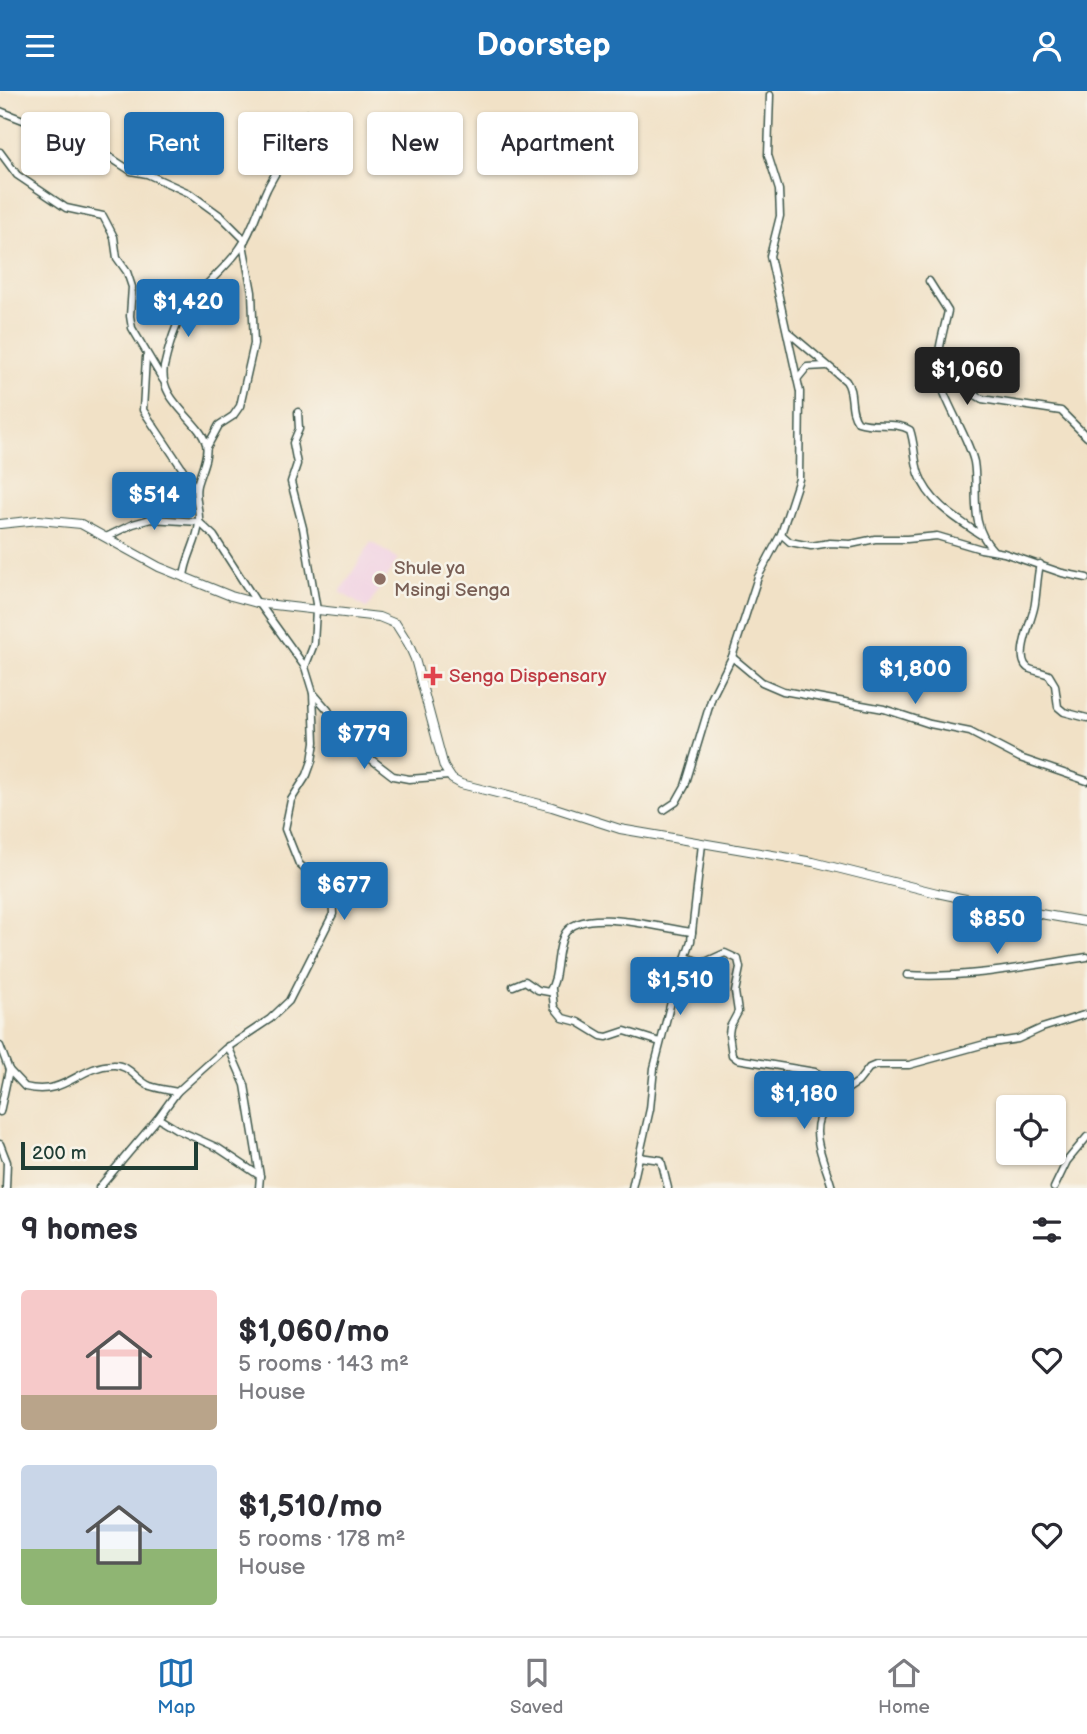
<!DOCTYPE html>
<meta charset="utf-8">
<style>
:root{--surface:#fff;--page:#f7f7f7;--text:#2b2b33;--muted:#7c7c81;--line:#e1e1e2;--accent:#1f6fb2}
body{margin:0;font-family:"Balsamiq Sans",sans-serif;background:var(--page);color:var(--text);height:100vh;display:flex;flex-direction:column;font-size:26px;white-space:nowrap}
*{box-sizing:border-box;margin:0}
p{font-size:23px;color:var(--muted)}
.icon{flex:none;width:38px;height:38px;fill:none;stroke:currentColor;stroke-width:2;stroke-linecap:round;stroke-linejoin:round}
.map{position:relative;height:1097px;overflow:hidden}
.drawer{display:flex;flex-direction:column;background:var(--surface);flex:1}
.drawer>*{flex:none}
.guide{position:absolute;left:21px;top:21px;width:700px;height:63px;display:flex;gap:14px}
.controls{position:absolute;left:996px;top:1004px;display:grid;gap:14px}
.controls a{display:grid;place-items:center;width:70px;height:70px;border-radius:7px;background:var(--surface);box-shadow:0 2px 5px #0004;font-size:35px}
.scale{position:absolute;left:21px;bottom:18px;width:177px;box-sizing:border-box;padding-left:7px;border:4px solid #1f3d34;border-top:0;font-size:19px;line-height:24px;white-space:nowrap;color:#1f3d34;-webkit-text-stroke:5px #f7f3e8;paint-order:stroke}
.price{position:absolute;translate:-50% -60px;padding:0 16px;border-radius:7px;background:var(--accent);color:#fff;font-size:23px;line-height:46px;filter:drop-shadow(0 2px 4px #0008)}
.price::after{content:'';position:absolute;left:50%;top:42px;width:21px;height:16px;margin-left:-10px;background:inherit;clip-path:polygon(0 0,100% 0,50% 100%)}
.price.active{background:#222;color:#fff}
ul{padding:0;list-style:none}
li{display:flex;align-items:center;gap:21px;height:175px;padding:0 21px}
li span{display:grid;place-items:center;flex:none;width:196px;height:140px;border-radius:7px;color:#555}
li>.icon{margin-inline-start:auto}
span .icon{width:84px;height:84px;fill:#fffc;stroke-width:1}
li b{font-size:30px}
h2{display:flex;justify-content:space-between;align-items:center;height:84px;padding:0 21px;font-size:30px}
.chip{padding:0 24px;border-radius:7px;background:var(--surface);box-shadow:0 2px 5px #0004;font-size:24px;line-height:63px}
.chip.active{background:var(--accent);color:#fff}
header{display:flex;justify-content:space-between;align-items:center;height:91px;padding:0 21px;background:var(--accent);color:#fff;font-size:32px;font-weight:600}
.tabs{display:flex;justify-content:space-around;align-items:center;height:98px;border-top:2px solid var(--line);background:var(--surface);font-size:19px;color:var(--muted)}
.tabs a{display:grid;justify-items:center;gap:4px}
.tabs .active{color:var(--accent)}
.map>svg:first-child{display:block}
.built{fill:#f1d0e3}
.lines{fill:none;stroke-linecap:round;stroke-linejoin:round}
.minor-casing{stroke:#3e564a;stroke-width:9}
.tertiary-casing{stroke:#3e564a;stroke-width:10}
.minor{stroke:#fff;stroke-width:6}
.tertiary{stroke:#fff;stroke-width:8}
.education-dot{fill:#8d6e63;stroke:#f7f3e8;stroke-width:2.5}
.health-dot{fill:#e0444e;stroke:#f7f3e8;stroke-width:2.5}
.labels{text-anchor:middle;dominant-baseline:central;stroke-width:5;stroke-linejoin:round;paint-order:stroke}
.education-label{font-size:19px;fill:#785e54;stroke:#f7f3e8;text-anchor:start}
.health-label{font-size:19px;fill:#be3a42;stroke:#f7f3e8;text-anchor:start}
</style>
<header><svg class="icon" aria-label="menu" viewBox="0 0 24 24"><path d="M4 6h16M4 12h16M4 18h16"/></svg>Doorstep<svg class="icon" aria-label="person" viewBox="0 0 24 24"><circle cx="12" cy="8" r="4"/><path d="M4 21q1-7 8-7t8 7"/></svg></header>
<div class="map">
<svg width="1087" height="1097" viewBox="0 0 1087 1097">
<rect width="100%" height="100%" fill="#f7f3e8"/>
<filter id="ink" filterUnits="userSpaceOnUse"><feTurbulence type="fractalNoise" baseFrequency=".0143" numOctaves="2"/><feDisplacementMap in="SourceGraphic" scale="14" xChannelSelector="R" yChannelSelector="G"/><feConvolveMatrix kernelMatrix="1 2 1 2 8 2 1 2 1" color-interpolation-filters="sRGB"/></filter>
<filter id="wash" filterUnits="userSpaceOnUse"><feTurbulence type="fractalNoise" baseFrequency=".00686" numOctaves="4" result="noise"/><feDisplacementMap in="SourceGraphic" scale="28" xChannelSelector="R" yChannelSelector="G"/><feGaussianBlur stdDeviation="1.57" result="paint"/><feColorMatrix in="noise" values="0 0 0 0 0 0 0 0 0 0 0 0 0 0 0 0 0 1.4 0 .05"/><feComposite in="paint" operator="in"/></filter>
<g filter="url(#wash)">
<rect width="100%" height="100%" fill="#f1e1c6"/>
<polygon class="built" points="371,451 398,468 367,518 340,501"/>
</g>
<g filter="url(#ink)">
<g class="lines">
<g class="minor-casing">
<g id="minor">
<polyline points="0,20 74,49 111,67 131,80 147,83 189,102 222,126 245,149"/>
<polyline points="0,61 17,84 66,117 103,125 114,146 117,167 127,181 132,196 130,225 132,237 163,289"/>
<path d="M929,190L948,220C944,239 937,259 938,279C940,305 968,344 974,371C979,401 968,433 993,459"/>
<path d="M788,241L846,290C855,302 848,318 858,331C875,337 895,330 910,339C915,353 914,369 919,383C929,412 957,428 981,444"/>
<polyline points="146,266 143,319 196,398"/>
<polyline points="938,282 982,308 1061,320 1087,346"/>
<polyline points="798,287 807,276 826,275"/>
<polyline points="298,321 299,338 293,352 297,373 291,391 303,437 317,519"/>
<polyline points="207,356 219,334 233,325 240,315 254,253 252,201 243,153"/>
<polyline points="781,443 790,451 811,455 830,452 851,453 875,448 907,448 937,445 981,458 1004,462 1062,482 1087,487"/>
<polyline points="106,446 133,433 151,428 199,431 214,445 257,512"/>
<path d="M1040,473C1037,487 1037,498 1035,512C1034,526 1013,566 1028,577C1033,580 1043,581 1049,584L1055,594L1058,616L1064,621L1087,627"/>
<path d="M184,487C185,467 198,451 199,431C200,419 194,406 197,394C200,382 209,365 206,353C199,328 158,310 164,276C169,254 178,224 193,207C209,190 227,176 240,157C253,139 258,117 267,98C280,73 296,50 308,23"/>
<polyline points="732,566 762,591 783,600 884,618 930,633 970,641 1020,667 1087,690"/>
<polyline points="305,576 314,553 316,519"/>
<polyline points="313,602 328,619 346,649 393,685 409,688 449,685"/>
<polyline points="664,719 676,711 685,695 712,606 732,566 758,486 781,443 799,388 800,301 770,165 780,125 779,99 768,64 770,4"/>
<polyline points="686,866 703,872 725,862 738,868 740,877 735,901 738,921 730,936 729,943 732,964 737,968 815,981 846,999 858,991 869,977 876,974 909,974 985,953 1018,948 1042,937 1087,923"/>
<path d="M907,884C967,888 1028,875 1087,866"/>
<path d="M513,895L525,890L538,899L549,901C560,885 555,862 564,844C579,813 664,838 692,841"/>
<polyline points="552,898 554,916 563,927 578,931 601,945 607,946 625,940 660,951"/>
<path d="M0,955L9,979L25,996C65,1006 78,975 113,974C129,973 137,990 150,995C159,998 168,999 177,1001"/>
<polyline points="228,955 245,994 260,1085 259,1097"/>
<polyline points="0,1021 9,979"/>
<polyline points="158,1027 176,1038 218,1057 260,1085"/>
<polyline points="0,1053 7,1071 6,1097"/>
<polyline points="639,1066 661,1069 668,1097"/>
<polyline points="99,1097 158,1027 177,1001 225,958 270,928 289,910 333,823 332,802 299,773 285,738 291,709 307,684 312,670 315,651 313,602 305,576 259,512"/>
<polyline points="632,1097 650,1018 654,977 673,903 691,850 702,753"/>
<path d="M832,1097C827,1076 808,1042 822,1022C829,1014 838,1007 846,999"/>
<polyline points="1054,1097 1067,1070 1087,1046"/>
</g>
</g>
<g class="tertiary-casing">
<polyline id="tertiary" points="0,433 39,429 81,433 159,476 231,505 257,512 379,526 396,533 408,552 415,568 444,676 452,688 461,693 552,716 620,738 813,771 937,802 1017,819 1087,831"/>
</g>
<use href="#minor" class="minor"/>
<use href="#tertiary" class="tertiary"/>
</g>
</g>
<circle class="education-dot" cx="380" cy="488" r="7"/>
<path class="health-dot" d="M429.5 574.5h7v7h7v7h-7v7h-7v-7h-7v-7h7z"/>
<g class="labels">
<g class="education-label">
<text x="394" y="477">Shule ya<tspan x="394" dy="22">Msingi Senga</tspan></text>
</g>
<g class="health-label">
<text x="449" y="585">Senga Dispensary</text>
</g>
</g>
</svg>
<div class="controls">
<a><svg class="icon" aria-label="locate" viewBox="0 0 24 24"><circle cx="12" cy="12" r="6"/><path d="M12 2v4M12 18v4M2 12h4M18 12h4"/></svg></a>
</div>
<div class="scale">200 m</div>
<b class="price" style="left:188px;top:248px">$1,420</b>
<b class="price active" style="left:967px;top:316px">$1,060</b>
<b class="price" style="left:154px;top:441px">$514</b>
<b class="price" style="left:915px;top:615px">$1,800</b>
<b class="price" style="left:364px;top:680px">$779</b>
<b class="price" style="left:344px;top:831px">$677</b>
<b class="price" style="left:997px;top:865px">$850</b>
<b class="price" style="left:680px;top:926px">$1,510</b>
<b class="price" style="left:804px;top:1040px">$1,180</b>
<div class="guide">
<a class="chip">Buy</a>
<a class="chip active">Rent</a>
<a class="chip">Filters</a>
<a class="chip">New</a>
<a class="chip">Apartment</a>
</div>
</div>
<section class="drawer">
<h2>9 homes<svg class="icon" aria-label="filters" viewBox="0 0 24 24"><path d="M4 7h16M4 17h16"/><circle cx="9" cy="7" r="2"/><circle cx="15" cy="17" r="2"/></svg></h2>
<ul>
<li><span style="background:linear-gradient(#f6c9c9 75%,#b9a48a 0)"><svg class="icon" aria-label="home" viewBox="0 0 24 24"><path d="M3 11l9-7 9 7M6 9v11h12V9"/></svg></span><div><b>$1,060/mo</b><p>5 rooms · 143 m²</p><p>House</p></div><svg class="icon" aria-label="heart" viewBox="0 0 24 24"><path d="M12 20l-8-8c-3-5 5-10 8-4 3-6 11-1 8 4z"/></svg></li>
<li><span style="background:linear-gradient(#c9d6e8 60%,#8fb573 0)"><svg class="icon" aria-label="home" viewBox="0 0 24 24"><path d="M3 11l9-7 9 7M6 9v11h12V9"/></svg></span><div><b>$1,510/mo</b><p>5 rooms · 178 m²</p><p>House</p></div><svg class="icon" aria-label="heart" viewBox="0 0 24 24"><path d="M12 20l-8-8c-3-5 5-10 8-4 3-6 11-1 8 4z"/></svg></li>
</ul>
</section>
<nav class="tabs">
<a class="active"><svg class="icon" aria-label="map" viewBox="0 0 24 24"><path d="M3 6l6-2 6 2 6-2v14l-6 2-6-2-6 2zM9 4v14M15 6v14"/></svg>Map</a>
<a><svg class="icon" aria-label="saved" viewBox="0 0 24 24"><path d="M7 4h10v16l-5-4-5 4z"/></svg>Saved</a>
<a><svg class="icon" aria-label="home" viewBox="0 0 24 24"><path d="M3 11l9-7 9 7M6 9v11h12V9"/></svg>Home</a>
</nav>
